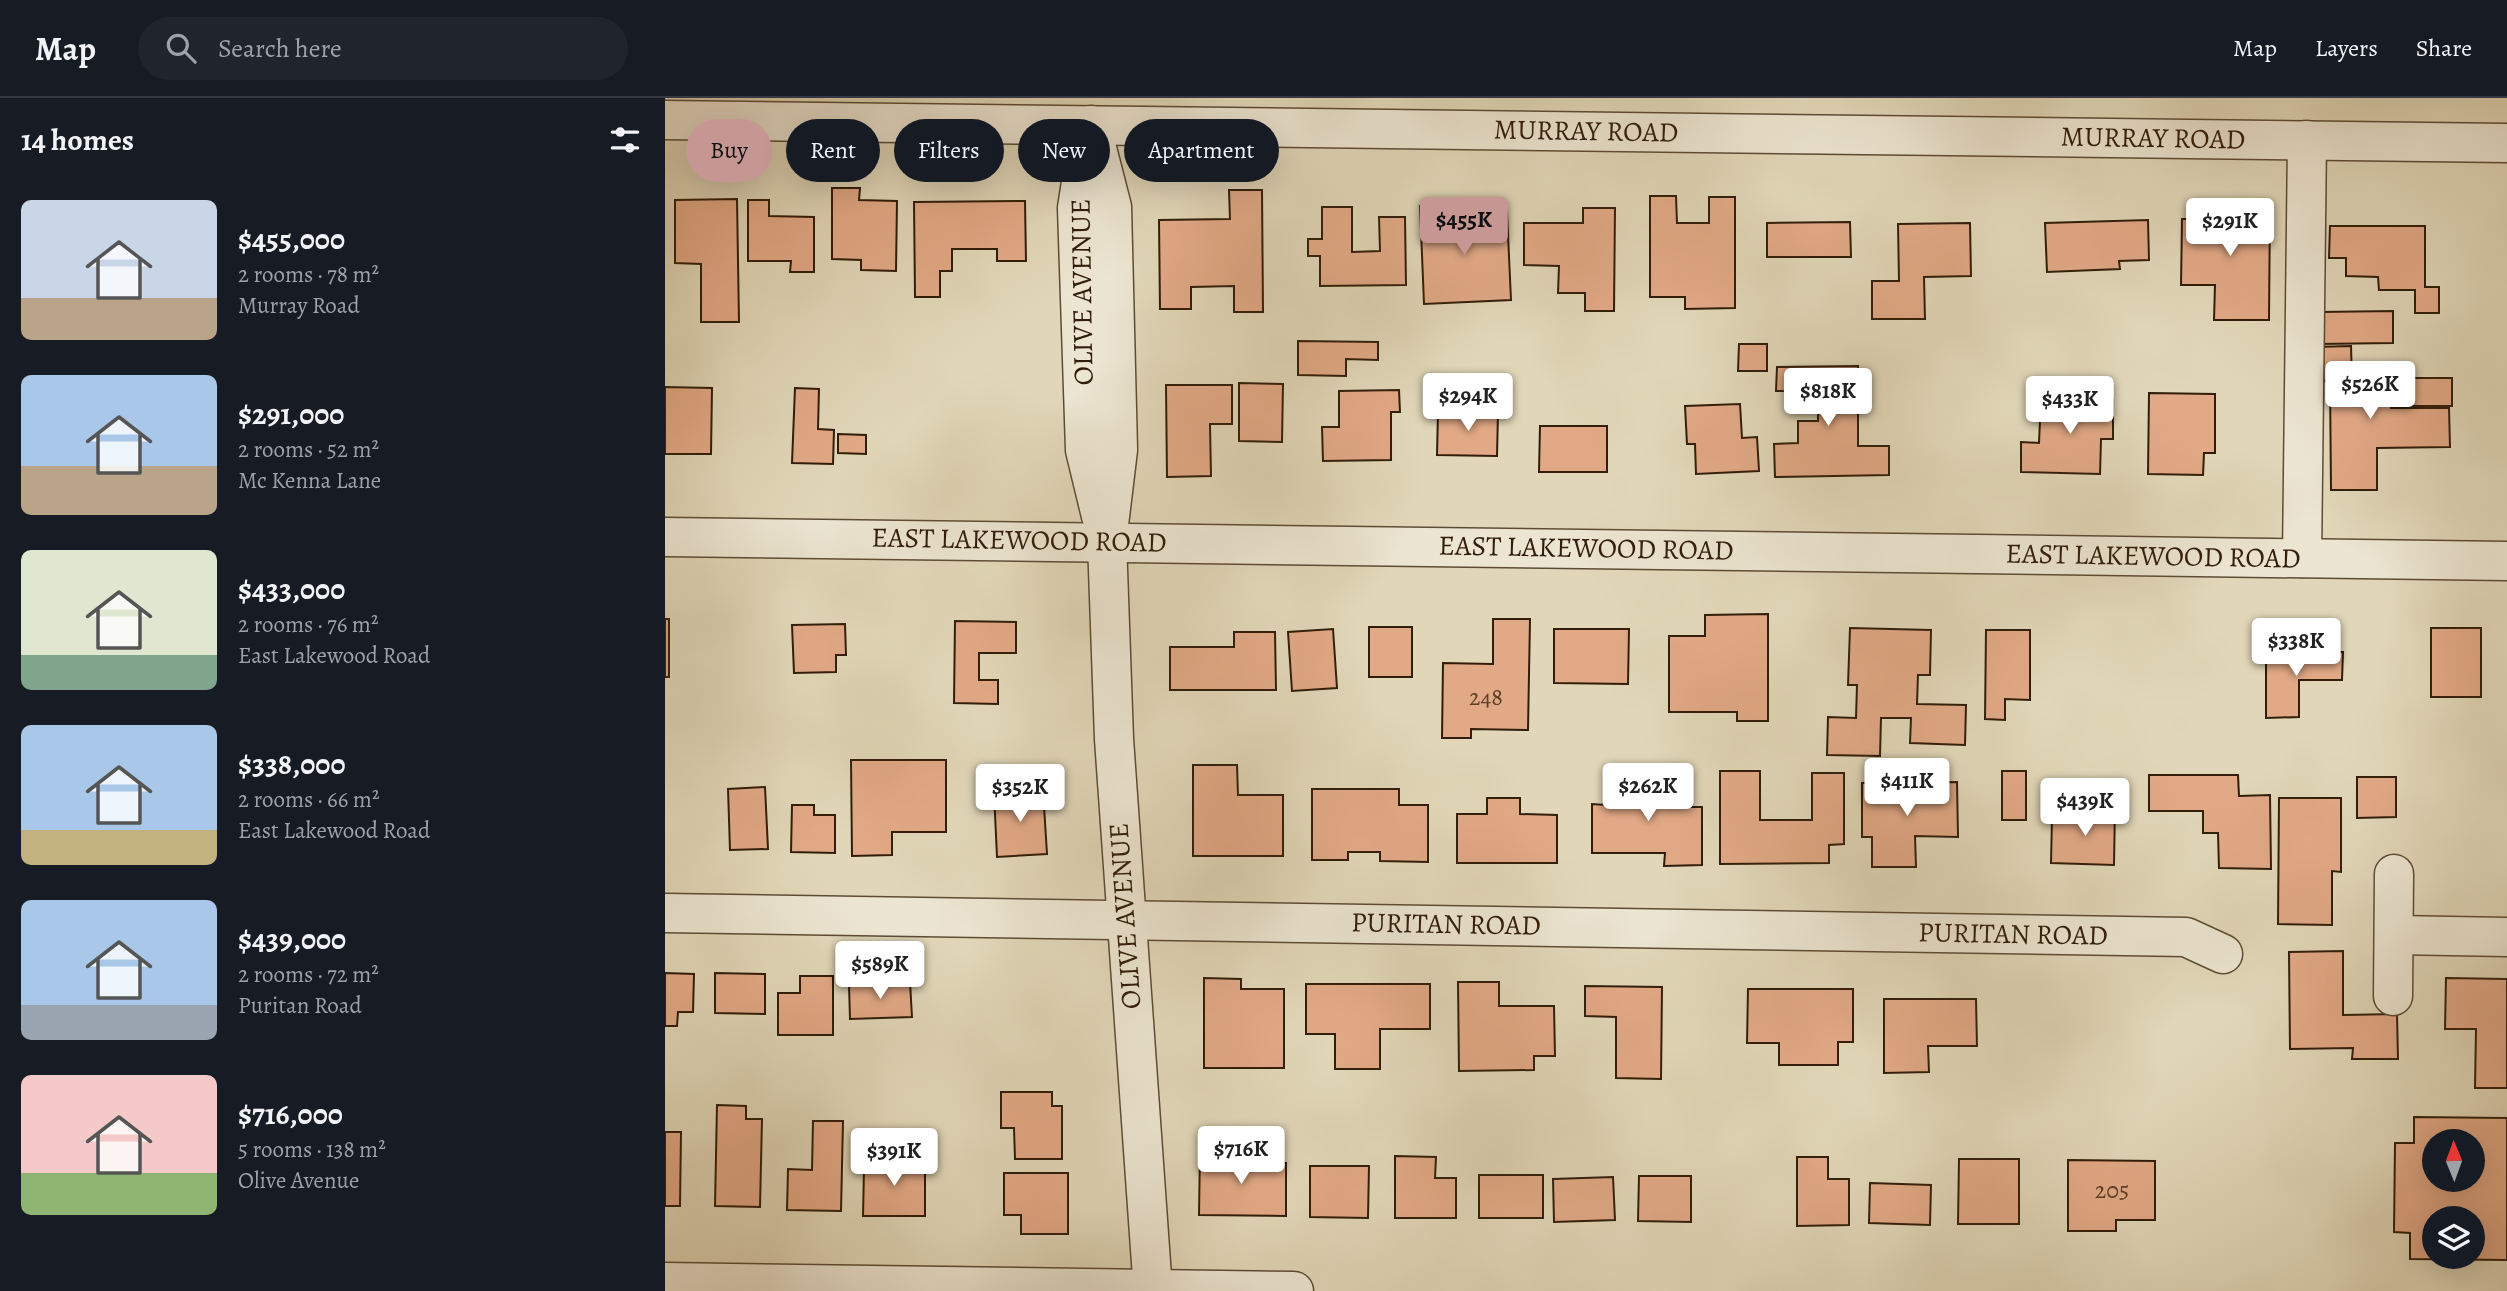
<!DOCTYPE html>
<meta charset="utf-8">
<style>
:root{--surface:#171b24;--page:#20242c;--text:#f1f3f6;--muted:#9ea1a6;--line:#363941;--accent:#c59692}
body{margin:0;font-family:Alegreya,serif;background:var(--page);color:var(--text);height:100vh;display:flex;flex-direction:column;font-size:26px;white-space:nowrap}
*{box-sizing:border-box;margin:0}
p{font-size:23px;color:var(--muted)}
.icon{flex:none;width:38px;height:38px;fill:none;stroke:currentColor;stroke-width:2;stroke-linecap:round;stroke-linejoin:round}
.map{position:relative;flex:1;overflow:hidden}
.details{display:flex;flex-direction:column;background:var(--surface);width:665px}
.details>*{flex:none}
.guide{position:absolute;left:21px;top:21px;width:665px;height:63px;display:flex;gap:14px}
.needle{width:46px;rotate:359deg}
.fabs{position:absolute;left:1757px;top:1031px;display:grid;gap:14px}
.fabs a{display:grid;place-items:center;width:63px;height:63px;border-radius:50%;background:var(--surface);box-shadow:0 7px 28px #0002;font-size:35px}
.price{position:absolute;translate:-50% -60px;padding:0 16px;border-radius:7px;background:#fff;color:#222;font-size:23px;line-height:46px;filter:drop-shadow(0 2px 4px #0008)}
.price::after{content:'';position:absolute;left:50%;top:42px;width:21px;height:16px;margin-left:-10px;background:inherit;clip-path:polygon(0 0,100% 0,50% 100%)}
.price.selected{background:var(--accent);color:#111}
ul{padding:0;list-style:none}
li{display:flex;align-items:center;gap:21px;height:175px;padding:0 21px}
li span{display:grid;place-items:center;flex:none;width:196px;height:140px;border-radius:10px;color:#555}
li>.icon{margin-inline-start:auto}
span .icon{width:84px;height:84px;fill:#fffc;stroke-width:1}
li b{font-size:30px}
h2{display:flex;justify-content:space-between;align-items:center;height:84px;padding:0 21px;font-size:30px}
.tag{padding:0 24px;border-radius:32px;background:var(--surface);box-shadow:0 7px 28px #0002;font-size:24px;line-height:63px}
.tag.selected{background:var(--accent);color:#111}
header{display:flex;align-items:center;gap:42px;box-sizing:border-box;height:98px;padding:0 35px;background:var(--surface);border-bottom:2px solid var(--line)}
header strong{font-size:33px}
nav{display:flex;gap:38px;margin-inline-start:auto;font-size:24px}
.search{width:490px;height:63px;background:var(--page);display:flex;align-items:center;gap:18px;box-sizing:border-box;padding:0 24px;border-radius:38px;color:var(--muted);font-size:26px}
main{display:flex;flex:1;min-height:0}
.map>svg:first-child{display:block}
.building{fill:#e2a986;stroke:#311d09;stroke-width:2;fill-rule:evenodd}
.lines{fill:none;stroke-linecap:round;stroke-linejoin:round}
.minor-casing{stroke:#5d4c35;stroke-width:41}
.minor{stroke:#ece5d1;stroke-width:38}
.labels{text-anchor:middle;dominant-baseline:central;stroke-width:5;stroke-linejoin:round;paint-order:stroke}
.number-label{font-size:24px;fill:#5d4028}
.street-label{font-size:28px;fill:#311d09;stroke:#ece5d1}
</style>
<header>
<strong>Map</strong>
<div class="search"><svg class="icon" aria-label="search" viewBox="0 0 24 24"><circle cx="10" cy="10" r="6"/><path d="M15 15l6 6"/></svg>Search here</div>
<nav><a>Map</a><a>Layers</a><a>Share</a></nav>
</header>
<main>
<section class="details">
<h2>14 homes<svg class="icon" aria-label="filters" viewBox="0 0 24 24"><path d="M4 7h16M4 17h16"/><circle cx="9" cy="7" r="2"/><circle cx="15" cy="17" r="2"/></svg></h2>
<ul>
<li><span style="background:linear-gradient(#c9d6e8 70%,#b9a48a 0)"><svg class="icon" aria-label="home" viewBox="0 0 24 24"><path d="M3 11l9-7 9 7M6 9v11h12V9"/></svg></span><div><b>$455,000</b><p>2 rooms · 78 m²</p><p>Murray Road</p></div></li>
<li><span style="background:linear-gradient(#a9c7e8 65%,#b9a48a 0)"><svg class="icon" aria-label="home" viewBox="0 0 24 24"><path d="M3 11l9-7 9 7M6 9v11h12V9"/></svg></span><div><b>$291,000</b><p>2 rooms · 52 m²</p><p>Mc Kenna Lane</p></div></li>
<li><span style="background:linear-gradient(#dfe7d0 75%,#7fa58c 0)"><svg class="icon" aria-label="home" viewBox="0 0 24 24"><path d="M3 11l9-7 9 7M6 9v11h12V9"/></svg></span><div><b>$433,000</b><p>2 rooms · 76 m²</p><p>East Lakewood Road</p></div></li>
<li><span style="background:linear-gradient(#a9c7e8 75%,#c2b280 0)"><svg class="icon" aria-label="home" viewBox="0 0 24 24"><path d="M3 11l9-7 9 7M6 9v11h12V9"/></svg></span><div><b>$338,000</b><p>2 rooms · 66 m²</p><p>East Lakewood Road</p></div></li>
<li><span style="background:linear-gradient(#a9c7e8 75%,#9aa5b1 0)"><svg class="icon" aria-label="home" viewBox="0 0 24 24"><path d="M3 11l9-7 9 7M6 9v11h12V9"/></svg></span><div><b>$439,000</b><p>2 rooms · 72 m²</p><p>Puritan Road</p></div></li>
<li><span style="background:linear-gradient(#f6c9c9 70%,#8fb573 0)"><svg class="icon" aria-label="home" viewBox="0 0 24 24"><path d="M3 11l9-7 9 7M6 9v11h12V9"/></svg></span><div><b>$716,000</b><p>5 rooms · 138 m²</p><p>Olive Avenue</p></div></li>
</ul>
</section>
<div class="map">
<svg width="1842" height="1193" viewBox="0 0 1842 1193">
<rect width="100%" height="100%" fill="#e1d7b8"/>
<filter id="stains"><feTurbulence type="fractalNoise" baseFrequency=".00286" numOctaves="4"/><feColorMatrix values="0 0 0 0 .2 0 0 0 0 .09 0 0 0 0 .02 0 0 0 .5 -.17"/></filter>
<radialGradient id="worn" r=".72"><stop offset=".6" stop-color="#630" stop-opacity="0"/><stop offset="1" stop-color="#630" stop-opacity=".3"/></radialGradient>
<g class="building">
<polygon points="167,90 195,90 194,102 232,103 231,173 196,172 196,162 167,161"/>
<polygon points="564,92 597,92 598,214 569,214 569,188 526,189 526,211 495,211 494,122 565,121"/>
<polygon points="985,98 1011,98 1012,125 1044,125 1044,99 1070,99 1070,210 1020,211 1020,199 985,199"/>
<polygon points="72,101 74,224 36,224 36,166 10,165 10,102"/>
<polygon points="83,102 104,102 104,118 149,119 149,174 125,174 126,163 83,163"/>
<polygon points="360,103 361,163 332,163 332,151 287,151 287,173 275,173 275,199 250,199 249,104"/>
<polygon points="1533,105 1605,105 1604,222 1549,222 1550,187 1516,187 1517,121 1534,121"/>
<polygon points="792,106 793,133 811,132 811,116 842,114 846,202 759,206 755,108"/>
<polygon points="657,109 687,109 687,154 715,153 714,119 740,119 741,187 655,188 655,158 643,158 643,141 657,141"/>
<polygon points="918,110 950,110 949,213 920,213 920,195 893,195 894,168 859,167 859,125 918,125"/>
<polygon points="1483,122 1484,162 1454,163 1455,171 1382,174 1380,125"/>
<polygon points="1185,124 1186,159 1102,159 1102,125"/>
<polygon points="1305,125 1306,178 1259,179 1260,221 1207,221 1207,183 1234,183 1233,126"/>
<polygon points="1665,128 1760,128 1760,189 1774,189 1774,215 1750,215 1750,192 1714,192 1713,179 1681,178 1681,160 1664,160"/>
<polygon points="1728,213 1728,245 1654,246 1654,214"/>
<polygon points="633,243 713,244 713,262 681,261 681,278 633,277"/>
<polygon points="1074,246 1102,246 1102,273 1073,273"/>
<polygon points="1686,248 1687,282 1726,282 1726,310 1784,310 1785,349 1712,350 1712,392 1666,392 1665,283 1648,282 1648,249"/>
<polygon points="1193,268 1193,348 1224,348 1224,377 1110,379 1109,346 1133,345 1133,323 1153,323 1153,293 1111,293 1112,269"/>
<rect x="1736" y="280" width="51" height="28"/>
<polygon points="574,285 618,286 617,344 574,343"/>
<polygon points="501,287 567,287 567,326 545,326 546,378 502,379"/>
<polygon points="0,289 47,290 46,356 0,356"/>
<polygon points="130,290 154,291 153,331 169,332 168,366 127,365"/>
<polygon points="734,292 735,314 726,314 726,362 658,363 657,329 674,329 674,293"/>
<polygon points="1484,295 1550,296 1550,355 1539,355 1538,377 1483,376"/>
<polygon points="1376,299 1448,301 1448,341 1436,341 1435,376 1356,374 1356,344 1374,345"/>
<polygon points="1075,306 1077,340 1092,339 1094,373 1031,376 1030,346 1022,346 1020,308"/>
<polygon points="773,313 833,314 832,358 772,357"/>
<polygon points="875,328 942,328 942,374 874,374"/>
<polygon points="173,336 201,337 201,356 173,355"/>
<polygon points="1103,516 1103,623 1072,623 1072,614 1004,614 1004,538 1040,538 1040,517"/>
<rect x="0" y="521" width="4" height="58"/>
<polygon points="828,521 865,521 863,632 806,631 806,640 777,640 778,565 828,566"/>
<polygon points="290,523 351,524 351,555 314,555 314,582 333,582 333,606 289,605"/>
<polygon points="180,526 181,557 171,557 171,574 129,575 127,527"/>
<rect x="704" y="529" width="43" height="50"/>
<polygon points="1185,530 1266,532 1265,577 1253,577 1252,606 1301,607 1300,647 1245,645 1246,620 1216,620 1215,658 1162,657 1163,619 1191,620 1192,587 1183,587"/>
<rect x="1766" y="530" width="50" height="69"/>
<polygon points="668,531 672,590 627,593 623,534"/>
<polygon points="889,531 964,531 963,586 889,585"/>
<polygon points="1321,532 1365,532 1365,602 1340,601 1340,622 1320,621"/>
<polygon points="569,534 610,534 611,592 505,592 505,549 569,549"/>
<polygon points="1601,554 1678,554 1677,582 1634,582 1634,619 1601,620"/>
<polygon points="186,662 281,662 281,734 227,734 227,757 187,758"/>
<polygon points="528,667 572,667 573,697 618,697 618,758 528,758"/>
<polygon points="1055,673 1095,673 1095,722 1147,722 1147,675 1179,675 1179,746 1164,747 1164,765 1055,766"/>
<rect x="1337" y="673" width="24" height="49"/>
<polygon points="1484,677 1573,677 1574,698 1605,697 1606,771 1554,770 1553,735 1538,735 1538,713 1484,713"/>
<polygon points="968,678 1006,678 1007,709 1037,709 1037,767 999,768 1000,755 927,755 927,706 941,707 941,689 968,690"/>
<polygon points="1692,679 1731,679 1731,719 1692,720"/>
<polygon points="1292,684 1293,739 1250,738 1251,769 1207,769 1207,739 1197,739 1197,685"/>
<polygon points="100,689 103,751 65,752 63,691"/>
<polygon points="647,691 734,691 734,707 763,707 763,764 715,763 715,754 683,754 683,762 647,762"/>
<polygon points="378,692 382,756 332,759 329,695"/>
<polygon points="822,700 855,700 855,716 892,717 892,765 792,765 792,716 822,716"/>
<polygon points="1614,700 1676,700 1676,774 1667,773 1667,827 1613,826"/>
<polygon points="127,707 149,707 149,717 170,717 170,755 126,754"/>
<polygon points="1425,708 1450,708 1449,767 1386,765 1387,720 1425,721"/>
<polygon points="1678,853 1678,917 1732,916 1733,961 1687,961 1688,950 1625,951 1624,854"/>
<polygon points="0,875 29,876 28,914 13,914 12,928 0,928"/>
<polygon points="50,875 100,876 100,916 50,915"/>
<polygon points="135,878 168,878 168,937 113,937 113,895 135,895"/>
<polygon points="539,880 576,881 576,891 619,891 619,970 539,970"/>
<polygon points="1781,880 1842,881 1842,990 1810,990 1811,931 1780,931"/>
<polygon points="245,884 247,919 185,921 184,887"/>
<polygon points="793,884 834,884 834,908 889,908 890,958 869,958 869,972 794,973"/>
<polygon points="641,886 765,886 765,931 715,931 715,971 670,971 670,936 641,936"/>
<polygon points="920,888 997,889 996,981 951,980 951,919 920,918"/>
<polygon points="1083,891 1188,891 1188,944 1173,944 1173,967 1114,967 1114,945 1082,945"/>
<polygon points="1219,901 1311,901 1312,948 1263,948 1264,974 1219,975"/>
<polygon points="336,994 387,994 387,1008 397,1008 397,1061 350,1061 349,1030 336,1030"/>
<polygon points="52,1007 81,1008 81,1021 97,1021 95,1109 50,1108"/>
<path d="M1749,1019L1842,1020V1162L1745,1161V1135L1729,1134L1730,1045H1749ZM1769,1043H1808V1082H1769ZM1769,1120H1808V1158H1769Z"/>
<polygon points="148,1023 178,1023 176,1113 122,1112 123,1071 147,1072"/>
<polygon points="0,1034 16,1034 15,1108 0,1108"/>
<polygon points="535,1052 577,1052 578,1064 621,1065 621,1118 534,1117"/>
<polygon points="215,1054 239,1054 239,1070 260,1070 260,1118 198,1118 199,1070 215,1070"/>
<polygon points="730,1058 771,1059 770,1080 791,1080 791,1120 730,1120"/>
<polygon points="1132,1059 1163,1059 1163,1081 1184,1081 1184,1127 1132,1128"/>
<polygon points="1294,1061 1354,1061 1354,1126 1293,1126"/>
<polygon points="1403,1062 1490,1063 1490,1122 1451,1122 1451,1133 1403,1133"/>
<polygon points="645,1068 704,1068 703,1120 645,1119"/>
<polygon points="339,1075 403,1075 403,1136 356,1136 356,1117 339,1117"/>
<rect x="814" y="1077" width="64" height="43"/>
<polygon points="974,1078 1026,1078 1026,1124 973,1123"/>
<polygon points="948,1079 950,1122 889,1124 888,1081"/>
<polygon points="1205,1085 1266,1087 1265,1127 1204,1125"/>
</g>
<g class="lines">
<g class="minor-casing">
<g id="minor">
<polyline points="0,22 1842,45"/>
<polyline points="426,27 447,109 453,352 442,443 449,641 488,1193"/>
<polyline points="423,40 412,110 420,352 436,418"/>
<polyline points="0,439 1842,463"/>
<polyline points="1637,460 1642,42"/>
<polyline points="0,815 1521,839 1558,856"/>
<polyline points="1729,837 1842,839"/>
<polyline points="1728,898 1729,776"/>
<polyline points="0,1184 629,1193"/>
</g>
</g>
<use href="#minor" class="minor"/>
</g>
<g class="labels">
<g class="number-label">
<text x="821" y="599">248</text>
<text x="1447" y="1092">205</text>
</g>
<g class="street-label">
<text transform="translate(921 33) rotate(1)">MURRAY ROAD</text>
<text transform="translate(1488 40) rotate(1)">MURRAY ROAD</text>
<text transform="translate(417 194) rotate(-91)">OLIVE AVENUE</text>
<text transform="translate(354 442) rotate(1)">EAST LAKEWOOD ROAD</text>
<text transform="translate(921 450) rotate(1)">EAST LAKEWOOD ROAD</text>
<text transform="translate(1488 458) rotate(1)">EAST LAKEWOOD ROAD</text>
<text transform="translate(460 818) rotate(-94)">OLIVE AVENUE</text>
<text transform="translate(781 826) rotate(1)">PURITAN ROAD</text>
<text transform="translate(1348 836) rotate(1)">PURITAN ROAD</text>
</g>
</g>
<rect width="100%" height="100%" filter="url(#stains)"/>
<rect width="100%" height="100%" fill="url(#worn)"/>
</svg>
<div class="fabs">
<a><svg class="needle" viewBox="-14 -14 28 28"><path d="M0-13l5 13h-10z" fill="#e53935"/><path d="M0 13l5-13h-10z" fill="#9ea1a6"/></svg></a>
<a><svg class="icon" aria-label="layers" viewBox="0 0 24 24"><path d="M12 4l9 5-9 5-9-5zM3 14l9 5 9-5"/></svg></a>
</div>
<b class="price selected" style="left:799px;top:159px">$455K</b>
<b class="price" style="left:1565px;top:160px">$291K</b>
<b class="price" style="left:1705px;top:323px">$526K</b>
<b class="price" style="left:1163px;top:330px">$818K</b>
<b class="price" style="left:803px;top:335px">$294K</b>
<b class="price" style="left:1405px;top:338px">$433K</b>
<b class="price" style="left:1631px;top:580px">$338K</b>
<b class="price" style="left:1242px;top:720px">$411K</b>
<b class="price" style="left:983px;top:725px">$262K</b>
<b class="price" style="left:355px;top:726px">$352K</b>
<b class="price" style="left:1420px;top:740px">$439K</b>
<b class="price" style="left:215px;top:903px">$589K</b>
<b class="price" style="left:576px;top:1088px">$716K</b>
<b class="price" style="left:229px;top:1090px">$391K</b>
<div class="guide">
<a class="tag selected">Buy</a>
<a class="tag">Rent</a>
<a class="tag">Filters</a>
<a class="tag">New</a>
<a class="tag">Apartment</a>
</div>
</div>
</main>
